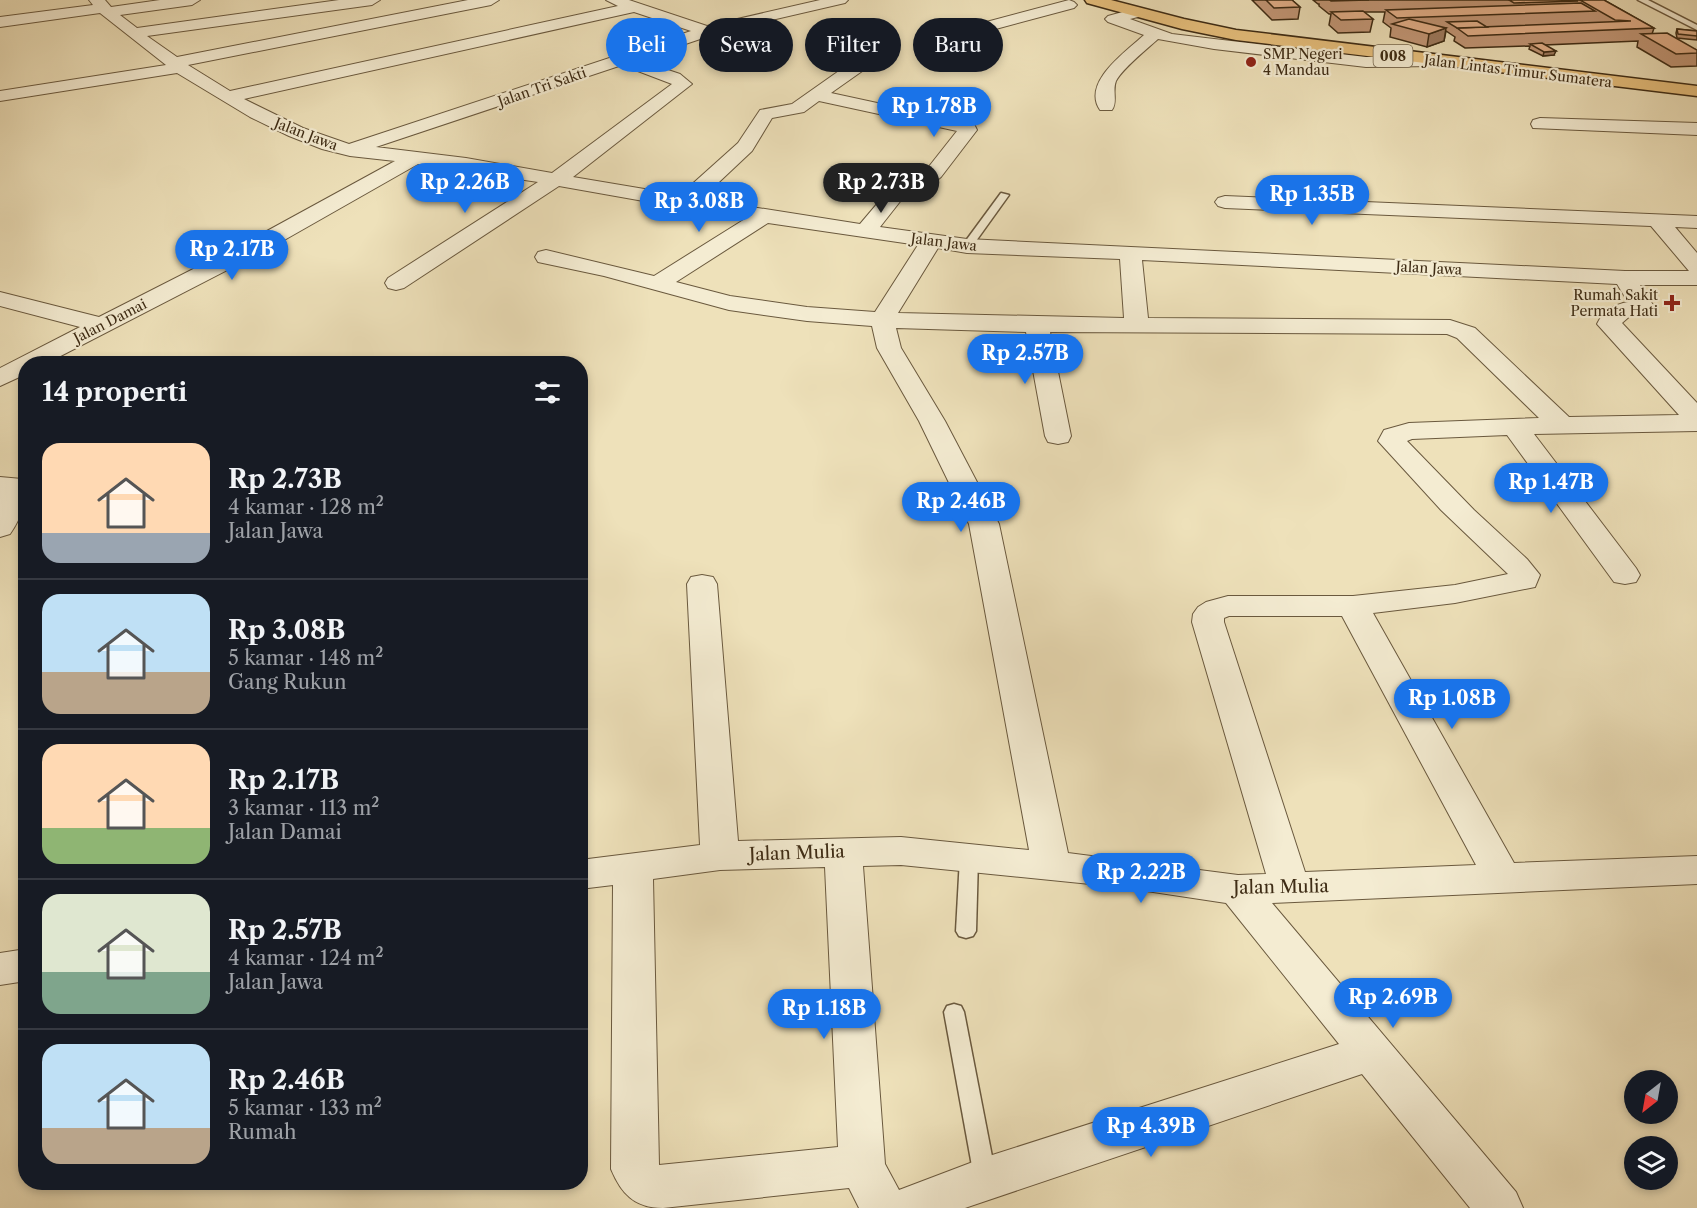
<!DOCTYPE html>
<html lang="id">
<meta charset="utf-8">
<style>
:root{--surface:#171b24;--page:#242831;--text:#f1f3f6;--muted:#9ea1a6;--line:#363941;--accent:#1a73e8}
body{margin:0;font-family:"Libre Caslon Text",serif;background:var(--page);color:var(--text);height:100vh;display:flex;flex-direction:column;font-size:22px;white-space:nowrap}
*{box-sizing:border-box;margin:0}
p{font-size:20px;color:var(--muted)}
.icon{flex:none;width:33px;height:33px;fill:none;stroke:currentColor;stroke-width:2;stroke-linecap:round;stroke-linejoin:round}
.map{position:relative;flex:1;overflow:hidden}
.drawer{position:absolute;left:18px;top:356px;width:570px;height:834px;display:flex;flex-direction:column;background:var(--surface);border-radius:24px;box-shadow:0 3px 9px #0003}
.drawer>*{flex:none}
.hud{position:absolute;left:606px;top:18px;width:570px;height:54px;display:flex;gap:12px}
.needle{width:39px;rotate:211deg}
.tools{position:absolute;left:1624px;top:1070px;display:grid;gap:12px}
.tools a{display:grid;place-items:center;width:54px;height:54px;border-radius:50%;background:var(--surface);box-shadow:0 3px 9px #0003;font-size:30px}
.price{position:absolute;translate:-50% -51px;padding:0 14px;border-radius:21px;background:var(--accent);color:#fff;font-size:20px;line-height:39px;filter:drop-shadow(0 2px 3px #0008)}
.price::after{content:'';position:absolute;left:50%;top:36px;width:18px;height:14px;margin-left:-9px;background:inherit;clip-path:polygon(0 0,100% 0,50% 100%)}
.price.current{background:#222;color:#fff}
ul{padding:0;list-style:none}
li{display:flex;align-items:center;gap:18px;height:150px;padding:0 24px}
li+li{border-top:2px solid var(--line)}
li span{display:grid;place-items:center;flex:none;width:168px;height:120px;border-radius:18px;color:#555}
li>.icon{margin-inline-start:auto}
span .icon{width:72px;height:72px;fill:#fffc;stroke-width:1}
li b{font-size:26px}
h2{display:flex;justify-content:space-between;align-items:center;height:72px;padding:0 24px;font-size:26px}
.tag{padding:0 21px;border-radius:27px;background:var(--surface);box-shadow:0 3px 9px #0003;font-size:21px;line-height:54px}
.tag.current{background:var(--accent);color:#fff}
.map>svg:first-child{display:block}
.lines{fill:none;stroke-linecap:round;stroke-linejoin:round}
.service-casing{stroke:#6a593e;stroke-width:3}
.minor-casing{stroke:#6a593e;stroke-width:2}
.trunk-casing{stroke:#3e2c15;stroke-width:3}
.service{fill:#f4ecd2;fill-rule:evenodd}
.minor{fill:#f4ecd2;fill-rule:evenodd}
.trunk{fill:#e7c07d;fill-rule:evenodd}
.wall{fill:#c39878;stroke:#3e2c15;stroke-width:1.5}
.shaded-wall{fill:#9f7c61;stroke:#3e2c15;stroke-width:1.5}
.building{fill:#e3b18b;stroke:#3e2c15;stroke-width:1.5}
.poi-dot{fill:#8f2418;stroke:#f4ecd2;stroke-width:2}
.labels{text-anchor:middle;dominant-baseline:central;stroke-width:4.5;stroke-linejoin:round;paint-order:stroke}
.far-poi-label{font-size:14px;fill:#3e2c15;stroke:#f4ecd2;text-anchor:start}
.shield{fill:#f4ecd2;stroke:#75664e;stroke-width:1.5}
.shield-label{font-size:14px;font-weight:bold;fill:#3e2c15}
.far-street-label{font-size:14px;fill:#3e2c15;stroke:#f4ecd2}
.near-street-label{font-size:18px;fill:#3e2c15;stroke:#f4ecd2}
</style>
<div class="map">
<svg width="1697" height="1208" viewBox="0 0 1697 1208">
<rect width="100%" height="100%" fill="#eee1ba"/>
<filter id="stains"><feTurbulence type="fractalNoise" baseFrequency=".00333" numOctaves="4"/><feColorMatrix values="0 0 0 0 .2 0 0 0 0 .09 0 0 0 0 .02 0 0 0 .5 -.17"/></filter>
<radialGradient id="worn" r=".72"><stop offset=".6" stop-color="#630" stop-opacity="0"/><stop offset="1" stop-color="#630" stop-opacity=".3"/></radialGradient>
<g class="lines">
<g class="service-casing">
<g id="service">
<polygon points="1638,0 1648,0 1697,25 1697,30"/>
<polygon points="1001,193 1009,195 971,248 963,248 962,246"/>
<polygon points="969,851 975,853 978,858 976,931 973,936 966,938 959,936 956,931 960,858 963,853"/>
<polygon points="954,1004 961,1006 964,1012 996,1177 993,1184 985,1187 977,1184 974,1177 944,1012 947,1006"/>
</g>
</g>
<g class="minor-casing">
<g id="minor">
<path d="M89,0H105L111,7L160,0H200L192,5L120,15L137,28L339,0H380L372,5L147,36L177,57L468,0H499L491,5L188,65L230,91L618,6L606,0H629L707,26L820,0H848L845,3L724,31L638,60L680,74L692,84L573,177L680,195L738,143L760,110L792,104L863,54H875L877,58L875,62L831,93L974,124L977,130L941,177L931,185L902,199L880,227L967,239L1625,271H1689L1651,226L1225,208L1218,206L1215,202L1218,198L1225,196L1697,216V228L1675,227L1697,253V285H1640L1655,308L1651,313L1630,316L1622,323L1697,403V431L1534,434L1636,568L1640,575L1636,582L1625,584L1614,582L1507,435L1412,439L1407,441L1474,510L1527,559L1540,575L1535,587L1455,603L1373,613L1514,863L1697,856V884L1272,903L1516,1192L1523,1208H1470L1362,1074L965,1208H859L849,1188L663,1208C634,1208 621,1193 611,1169L613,885L580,889V860L700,845L687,584L691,577L702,575L713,577L717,584L738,841L901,837L1029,850L969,524L919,421L877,348L872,326L807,321L729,310L604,276L538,262L535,257L538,252L546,250L654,276L745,219L559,186L404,288L396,290L388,288L385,283L388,278L538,182L418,164L272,247L47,363H26V374L0,386V368L80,327L0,306V292L99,317L256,237L395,161L350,156L322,149L289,136L250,117L177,73L0,101V91L166,65L100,13L0,27V17L93,5ZM634,12L691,31L349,144L303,128L244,99ZM622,65L672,84L552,173L466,158L376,147ZM819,101L957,131L927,169L917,177L888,191L860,224L701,199L752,151L772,118L804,112ZM768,223L918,245L875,312L807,307L730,296L676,282ZM938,248L967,253L1120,259L1124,318L898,313ZM1142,260L1617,284L1628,302C1615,304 1602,312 1597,324L1679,415L1569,417L1475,328L1450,320L1148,318ZM896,328L1026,332L1045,436L1048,442L1058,444L1068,442L1071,436L1050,332L1447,334L1457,338L1539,418L1409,423L1384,430L1378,441L1441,510L1508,574L1455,585L1353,596H1228L1206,602L1198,607L1193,614L1192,622L1266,874L1238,875L1068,853L999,524L945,421L901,348ZM1229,616H1342L1476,865L1305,872L1224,622V618ZM901,865L1120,887L1226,903L1339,1044L986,1157L899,1190L885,1164L863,866ZM825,867L838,1147L659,1165L653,879L720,870Z"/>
<polygon points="1069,0 1074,2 1077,5 1074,8 966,37 958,32 960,29"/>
<path d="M1137,8L1145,13L1142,16L1130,19L1172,34L1214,39L1366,57L1432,56L1440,61L1432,66L1366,67L1214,49L1158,39C1147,49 1122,69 1116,81C1112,91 1118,102 1112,110H1100C1081,82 1127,51 1144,35L1108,22L1105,19L1108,16Z"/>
<polygon points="1540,118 1697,123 1697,135 1533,128 1531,124 1533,120"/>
<path d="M0,477L22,479C33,493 19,521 10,534L0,537Z"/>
<polygon points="26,949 26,981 0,985 0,953"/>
</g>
</g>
<g class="trunk-casing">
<polygon id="trunk" points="1085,0 1111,0 1184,19 1236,30 1697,86 1697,96 1236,40 1182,29 1087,3"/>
</g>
<use href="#service" class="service"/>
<use href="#minor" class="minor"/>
<use href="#trunk" class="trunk"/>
</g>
<g class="wall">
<polygon points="1252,0 1292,0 1300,7 1298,19 1272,20"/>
<polygon points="1313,0 1604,0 1654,28 1652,34 1697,50 1697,66 1671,67 1637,47 1638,41 1545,45 1554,55 1543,56 1529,49 1530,46 1465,48 1454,41 1455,37 1446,31 1444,41 1427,47 1390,37 1391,28 1383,22 1385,12 1364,12 1373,19 1370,32 1338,33 1329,25 1331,14 1329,14 1319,6 1319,4 1318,4"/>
<polygon points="1677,29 1697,31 1697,40 1677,38 1676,33"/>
</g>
<g class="shaded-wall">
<polygon points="1446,28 1444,41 1427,47 1429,34"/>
<polygon points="1556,51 1554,55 1543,56 1544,52"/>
</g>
<g class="building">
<polygon points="1266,0 1292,0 1300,7 1274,8"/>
<polygon points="1330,0 1369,0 1331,1"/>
<polygon points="1509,0 1576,0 1578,1 1514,3"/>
<polygon points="1580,0 1604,0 1654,28 1468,36 1457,28 1631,21 1615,20"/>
<polygon points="1581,3 1595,11 1397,18 1386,10"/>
<polygon points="1363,11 1373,19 1341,20 1331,12"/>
<polygon points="1409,19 1446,28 1429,34 1392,24"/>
<polygon points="1477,21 1487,27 1457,28 1447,22"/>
<polygon points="1677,29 1697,31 1697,36 1678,34"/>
<polygon points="1667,33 1697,50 1697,53 1676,54 1641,34"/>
<polygon points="1542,43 1556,51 1544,52 1530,44"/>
</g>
<g class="poi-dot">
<circle cx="1251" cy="62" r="6"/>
<path d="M1669 294h6v6h6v6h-6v6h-6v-6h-6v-6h6z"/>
</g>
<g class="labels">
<g class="far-poi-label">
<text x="1263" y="54">SMP Negeri<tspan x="1263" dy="16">4 Mandau</tspan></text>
<text x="1658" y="295" text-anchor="end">Rumah Sakit<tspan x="1658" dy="16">Permata Hati</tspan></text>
</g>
<rect class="shield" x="1373.5" y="45" width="39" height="22" rx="4.5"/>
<g class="shield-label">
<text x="1393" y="56">008</text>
</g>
<g class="far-street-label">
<text transform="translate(1518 71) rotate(7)">Jalan Lintas Timur Sumatera</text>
<text transform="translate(542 87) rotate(-19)">Jalan Tri Sakti</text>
<text transform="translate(306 134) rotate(21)">Jalan Jawa</text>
<text transform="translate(944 242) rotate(7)">Jalan Jawa</text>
<text transform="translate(1429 268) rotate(3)">Jalan Jawa</text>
<text transform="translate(110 321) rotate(-27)">Jalan Damai</text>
</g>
<g class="near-street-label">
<text transform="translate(797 853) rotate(-2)">Jalan Mulia</text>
<text transform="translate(1281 887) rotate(-1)">Jalan Mulia</text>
</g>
</g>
<rect width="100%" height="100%" filter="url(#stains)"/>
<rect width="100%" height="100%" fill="url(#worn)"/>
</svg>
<div class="tools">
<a><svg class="needle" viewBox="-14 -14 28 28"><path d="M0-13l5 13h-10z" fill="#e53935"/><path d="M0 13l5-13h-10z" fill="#9ea1a6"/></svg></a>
<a><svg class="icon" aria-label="layers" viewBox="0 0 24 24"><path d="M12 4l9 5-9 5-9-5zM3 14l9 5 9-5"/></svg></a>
</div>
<b class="price" style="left:934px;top:138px">Rp 1.78B</b>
<b class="price" style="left:465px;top:214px">Rp 2.26B</b>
<b class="price current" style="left:881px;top:214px">Rp 2.73B</b>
<b class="price" style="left:1312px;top:226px">Rp 1.35B</b>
<b class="price" style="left:699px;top:233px">Rp 3.08B</b>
<b class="price" style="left:232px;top:281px">Rp 2.17B</b>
<b class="price" style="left:1025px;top:385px">Rp 2.57B</b>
<b class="price" style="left:1551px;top:514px">Rp 1.47B</b>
<b class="price" style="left:961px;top:533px">Rp 2.46B</b>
<b class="price" style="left:1452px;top:730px">Rp 1.08B</b>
<b class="price" style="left:1141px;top:904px">Rp 2.22B</b>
<b class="price" style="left:1393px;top:1029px">Rp 2.69B</b>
<b class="price" style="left:824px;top:1040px">Rp 1.18B</b>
<b class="price" style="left:1151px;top:1158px">Rp 4.39B</b>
<div class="hud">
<a class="tag current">Beli</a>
<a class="tag">Sewa</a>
<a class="tag">Filter</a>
<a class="tag">Baru</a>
</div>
<section class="drawer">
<h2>14 properti<svg class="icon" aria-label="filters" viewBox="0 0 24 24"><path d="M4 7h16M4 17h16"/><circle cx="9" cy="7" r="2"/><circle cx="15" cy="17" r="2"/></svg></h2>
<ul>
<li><span style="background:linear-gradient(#ffd9b3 75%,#9aa5b1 0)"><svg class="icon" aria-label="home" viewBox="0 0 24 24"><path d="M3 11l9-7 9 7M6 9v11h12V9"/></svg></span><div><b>Rp 2.73B</b><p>4 kamar · 128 m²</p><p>Jalan Jawa</p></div></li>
<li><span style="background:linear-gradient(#bfe0f5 65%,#b9a48a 0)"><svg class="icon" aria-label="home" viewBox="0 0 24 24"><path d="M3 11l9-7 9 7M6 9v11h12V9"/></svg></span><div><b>Rp 3.08B</b><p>5 kamar · 148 m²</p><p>Gang Rukun</p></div></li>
<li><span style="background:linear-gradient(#ffd9b3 70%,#8fb573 0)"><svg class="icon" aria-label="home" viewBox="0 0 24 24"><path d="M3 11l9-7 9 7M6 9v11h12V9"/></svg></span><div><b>Rp 2.17B</b><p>3 kamar · 113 m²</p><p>Jalan Damai</p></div></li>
<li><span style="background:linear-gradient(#dfe7d0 65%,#7fa58c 0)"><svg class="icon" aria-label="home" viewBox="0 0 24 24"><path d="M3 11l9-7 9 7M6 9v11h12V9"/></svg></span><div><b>Rp 2.57B</b><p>4 kamar · 124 m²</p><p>Jalan Jawa</p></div></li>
<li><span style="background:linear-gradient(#bfe0f5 70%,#b9a48a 0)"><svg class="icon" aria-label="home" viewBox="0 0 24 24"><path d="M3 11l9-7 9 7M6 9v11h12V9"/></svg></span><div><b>Rp 2.46B</b><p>5 kamar · 133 m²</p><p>Rumah</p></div></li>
</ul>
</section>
</div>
